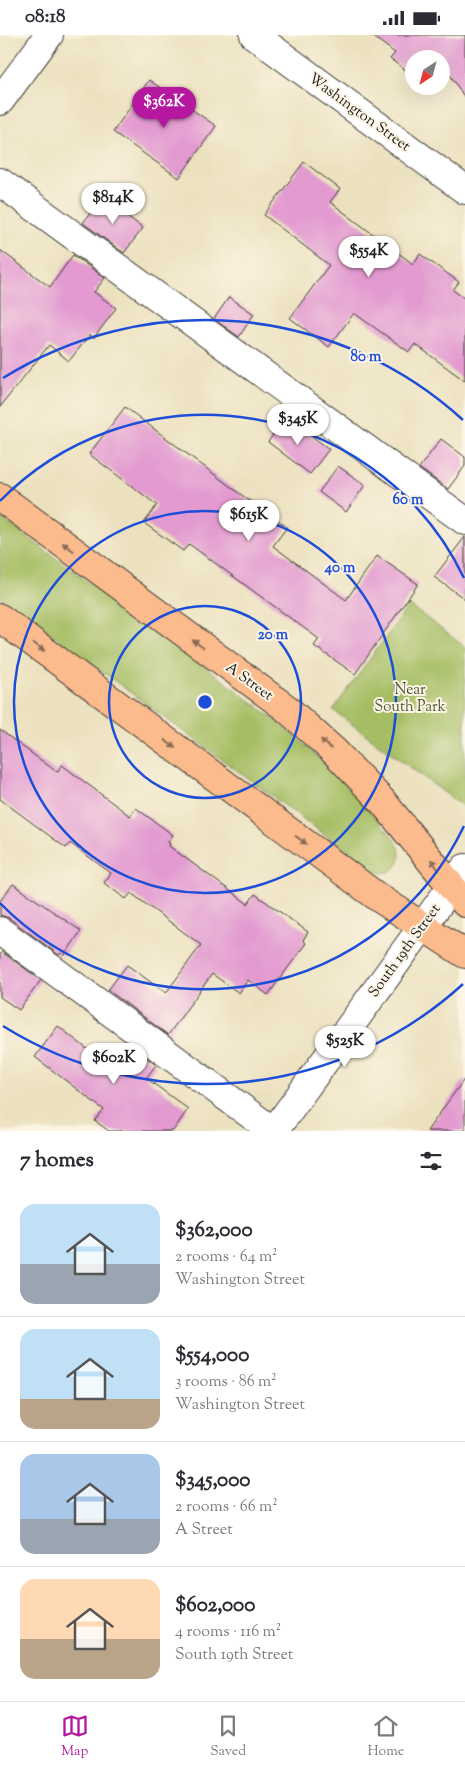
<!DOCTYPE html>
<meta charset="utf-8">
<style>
:root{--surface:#fff;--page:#f2f2f3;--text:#2b2b33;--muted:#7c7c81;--line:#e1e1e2;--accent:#b5179e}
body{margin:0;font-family:"Sorts Mill Goudy",serif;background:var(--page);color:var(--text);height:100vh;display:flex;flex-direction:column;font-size:19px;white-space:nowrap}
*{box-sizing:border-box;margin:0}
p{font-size:16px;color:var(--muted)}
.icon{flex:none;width:28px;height:28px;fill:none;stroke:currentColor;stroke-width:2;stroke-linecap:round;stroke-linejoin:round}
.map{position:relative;height:1096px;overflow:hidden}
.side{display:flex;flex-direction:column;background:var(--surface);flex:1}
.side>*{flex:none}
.needle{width:32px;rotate:216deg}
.controls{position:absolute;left:405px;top:15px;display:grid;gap:10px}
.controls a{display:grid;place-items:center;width:45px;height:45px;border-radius:50%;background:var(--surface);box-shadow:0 5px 20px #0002;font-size:25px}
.price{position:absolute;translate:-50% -42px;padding:0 11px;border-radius:18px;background:#fff;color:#222;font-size:16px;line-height:32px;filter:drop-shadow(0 1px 2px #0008)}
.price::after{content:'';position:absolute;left:50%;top:30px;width:15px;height:11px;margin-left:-8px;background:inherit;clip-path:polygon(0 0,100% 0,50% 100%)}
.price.active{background:var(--accent);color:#fff}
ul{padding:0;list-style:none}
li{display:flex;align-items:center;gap:15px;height:125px;padding:0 20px}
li+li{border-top:1px solid var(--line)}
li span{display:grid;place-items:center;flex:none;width:140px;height:100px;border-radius:15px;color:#555}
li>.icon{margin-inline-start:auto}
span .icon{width:60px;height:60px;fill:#fffc;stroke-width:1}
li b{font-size:21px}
h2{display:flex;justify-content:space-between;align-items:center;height:60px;padding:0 20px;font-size:21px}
.status{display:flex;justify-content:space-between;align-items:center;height:35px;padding:0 25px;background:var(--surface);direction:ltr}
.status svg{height:14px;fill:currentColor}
.tabs{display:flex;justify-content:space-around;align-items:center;height:70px;border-top:1px solid var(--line);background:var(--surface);font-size:14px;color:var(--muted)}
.tabs a{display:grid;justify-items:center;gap:2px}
.tabs .active{color:var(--accent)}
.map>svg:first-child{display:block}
.green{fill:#a6be64;stroke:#616d40}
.building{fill:#e29ad0}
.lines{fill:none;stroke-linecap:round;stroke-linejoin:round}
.minor-casing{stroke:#3b3a34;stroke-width:30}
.major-casing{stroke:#3b3a34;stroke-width:30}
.minor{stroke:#fff;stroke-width:28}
.major{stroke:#fbbb8c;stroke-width:28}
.oneway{fill:#8c6c54}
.ring{fill:none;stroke:#1d4ed8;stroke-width:2.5}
.labels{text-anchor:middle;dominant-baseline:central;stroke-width:4;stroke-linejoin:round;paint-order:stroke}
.street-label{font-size:15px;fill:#1c1c1c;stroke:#fcf5e5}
.park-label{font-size:15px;fill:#4c5535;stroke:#fcf5e5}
.centre{fill:#1d4ed8;stroke:#fcf5e5;stroke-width:2.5}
.ring-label{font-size:15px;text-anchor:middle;font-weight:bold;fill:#1d4ed8;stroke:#fcf5e5;stroke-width:4;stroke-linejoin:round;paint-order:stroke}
</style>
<div class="status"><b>08:18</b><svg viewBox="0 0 49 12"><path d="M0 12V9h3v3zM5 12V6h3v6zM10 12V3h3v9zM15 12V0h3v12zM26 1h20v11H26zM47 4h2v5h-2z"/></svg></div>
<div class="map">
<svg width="465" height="1096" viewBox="0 0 465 1096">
<rect width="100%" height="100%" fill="#fcf5e5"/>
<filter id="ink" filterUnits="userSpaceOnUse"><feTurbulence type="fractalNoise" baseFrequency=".02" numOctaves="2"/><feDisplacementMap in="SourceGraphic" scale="10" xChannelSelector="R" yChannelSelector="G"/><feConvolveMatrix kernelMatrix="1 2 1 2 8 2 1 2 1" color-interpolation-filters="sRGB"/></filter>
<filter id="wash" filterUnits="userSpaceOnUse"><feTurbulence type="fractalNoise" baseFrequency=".0096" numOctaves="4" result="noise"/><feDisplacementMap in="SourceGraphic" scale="20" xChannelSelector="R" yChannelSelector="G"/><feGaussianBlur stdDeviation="1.12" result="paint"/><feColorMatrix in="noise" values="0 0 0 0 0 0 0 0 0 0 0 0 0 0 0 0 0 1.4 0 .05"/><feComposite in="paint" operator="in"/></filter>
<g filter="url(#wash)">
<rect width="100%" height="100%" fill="#ece1bf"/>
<g class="green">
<path d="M0,482C53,521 106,560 159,599C209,636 261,671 307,712C333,736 357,762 381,789C387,795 396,805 399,813C404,830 389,844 373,835L0,562Z"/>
<polygon points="409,570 465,612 465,773 333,675"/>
</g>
<g id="blocks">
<g class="building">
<polygon points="371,0 465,0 465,63 443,29 441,31 441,24 414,24 414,41 390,24 395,18"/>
<polygon points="149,45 216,91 179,143 113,97"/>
<polygon points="304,127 340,154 330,167 413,229 420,219 459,247 453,255 465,264 465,346 415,309 409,317 354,278 329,312 290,283 329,230 264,180"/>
<polygon points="102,162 143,193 124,218 83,188"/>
<polygon points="0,215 50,252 73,220 105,243 94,257 116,273 94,303 90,300 69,326 49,310 0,372"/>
<polygon points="229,262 254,279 239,302 214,284"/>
<polygon points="125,372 251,467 252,466 287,492 273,511 346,565 377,521 418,549 355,639 314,611 319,604 189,509 183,516 144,488 157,470 89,419"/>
<polygon points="286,382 329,414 310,439 268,407"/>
<polygon points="441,404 465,422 465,431 448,454 419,433"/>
<polygon points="338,431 365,450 346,477 319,457"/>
<polygon points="465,502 465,564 434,542"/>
<polygon points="0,695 57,737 62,730 130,781 136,773 173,800 168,807 170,809 169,811 248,869 255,859 308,897 303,905 306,908 268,960 248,945 239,958 212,939 168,1000 108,955 127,930 166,958 201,910 131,858 126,864 104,848 111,838 70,808 66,813 0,764"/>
<polygon points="13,849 81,896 64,921 61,918 59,920 9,883 0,880 0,866"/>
<polygon points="2,917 41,945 19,975 0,962 0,920"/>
<polygon points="58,991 110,1032 127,1008 156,1030 146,1043 188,1074 173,1096 109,1096 95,1086 104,1075 35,1022"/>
<polygon points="465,1043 465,1096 427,1096"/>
</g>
</g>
</g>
<g filter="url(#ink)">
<use href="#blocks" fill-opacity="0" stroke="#3b3a34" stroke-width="1"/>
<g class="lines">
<g class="minor-casing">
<g id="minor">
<polyline points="254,0 465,155"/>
<polyline points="0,66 49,0"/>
<polyline points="0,147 465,486"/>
<polyline points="0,896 273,1096"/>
<polyline points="274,1096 465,833"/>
</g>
</g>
<g class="major-casing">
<g id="major">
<polyline points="0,462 286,673 335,717 383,767 465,868"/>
<polyline points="0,583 379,863 465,919"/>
</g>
</g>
<use href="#minor" class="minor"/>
<use href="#major" class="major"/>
</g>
<defs><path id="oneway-solid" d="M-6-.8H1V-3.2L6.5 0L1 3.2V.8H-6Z" transform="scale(1.25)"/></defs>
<g class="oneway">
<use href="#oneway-solid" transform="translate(68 512) rotate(-144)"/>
<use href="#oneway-solid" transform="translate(198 609) rotate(-144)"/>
<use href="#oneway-solid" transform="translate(39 612) rotate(36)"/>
<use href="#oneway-solid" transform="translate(170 709) rotate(36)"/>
<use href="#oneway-solid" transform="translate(326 709) rotate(-138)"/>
<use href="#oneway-solid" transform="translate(301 805) rotate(36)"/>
<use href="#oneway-solid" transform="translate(435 830) rotate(-127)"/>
</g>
</g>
<g class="ring">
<circle cx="205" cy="667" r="96"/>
<circle cx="205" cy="667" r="191"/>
<path d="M464 791A287 287 0 0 1 0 868M0 466A287 287 0 0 1 464 543"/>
<path d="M463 949A382 382 0 0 1 3 991M3 343A382 382 0 0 1 463 385"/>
</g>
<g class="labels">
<g class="street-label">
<text transform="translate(359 78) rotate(36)">Washington Street</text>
<text transform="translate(249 647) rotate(36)">A Street</text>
<text transform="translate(405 916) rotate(-54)">South 19th Street</text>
</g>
<g class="park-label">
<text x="410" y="655">Near<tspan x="410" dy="17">South Park</tspan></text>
</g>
</g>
<circle cx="205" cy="667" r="8" class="centre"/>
<g class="ring-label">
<text x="366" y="326">80 m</text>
<text x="408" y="469">60 m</text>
<text x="340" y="537">40 m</text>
<text x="273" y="604">20 m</text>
</g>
</svg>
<div class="controls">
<a><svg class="needle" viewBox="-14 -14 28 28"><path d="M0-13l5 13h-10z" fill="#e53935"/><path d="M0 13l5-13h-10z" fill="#7c7c81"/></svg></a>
</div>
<b class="price active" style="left:164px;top:94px">$362K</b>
<b class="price" style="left:113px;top:190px">$814K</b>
<b class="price" style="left:369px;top:243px">$554K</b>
<b class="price" style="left:298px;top:411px">$345K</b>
<b class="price" style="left:249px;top:507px">$615K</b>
<b class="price" style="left:345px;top:1033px">$525K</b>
<b class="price" style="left:114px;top:1050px">$602K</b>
</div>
<section class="side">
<h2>7 homes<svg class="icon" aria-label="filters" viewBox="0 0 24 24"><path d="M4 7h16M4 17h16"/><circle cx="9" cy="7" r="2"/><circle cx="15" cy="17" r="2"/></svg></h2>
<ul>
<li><span style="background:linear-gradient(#bfe0f5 60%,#9aa5b1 0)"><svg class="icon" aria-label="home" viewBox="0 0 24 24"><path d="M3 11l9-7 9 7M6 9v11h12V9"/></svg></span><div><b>$362,000</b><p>2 rooms · 64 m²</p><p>Washington Street</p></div></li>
<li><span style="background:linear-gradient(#bfe0f5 70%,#b9a48a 0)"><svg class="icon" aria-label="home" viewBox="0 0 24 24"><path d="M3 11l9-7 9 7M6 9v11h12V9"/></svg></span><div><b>$554,000</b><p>3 rooms · 86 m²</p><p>Washington Street</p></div></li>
<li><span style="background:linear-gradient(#a9c7e8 65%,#9aa5b1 0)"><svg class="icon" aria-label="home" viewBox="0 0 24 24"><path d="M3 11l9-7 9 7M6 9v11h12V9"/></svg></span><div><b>$345,000</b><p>2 rooms · 66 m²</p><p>A Street</p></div></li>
<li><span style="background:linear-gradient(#ffd9b3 60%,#b9a48a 0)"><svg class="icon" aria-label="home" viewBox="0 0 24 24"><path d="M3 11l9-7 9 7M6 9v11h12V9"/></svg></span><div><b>$602,000</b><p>4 rooms · 116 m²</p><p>South 19th Street</p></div></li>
</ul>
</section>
<nav class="tabs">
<a class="active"><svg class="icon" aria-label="map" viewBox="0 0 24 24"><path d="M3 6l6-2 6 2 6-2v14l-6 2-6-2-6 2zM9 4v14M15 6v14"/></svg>Map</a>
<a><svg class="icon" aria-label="saved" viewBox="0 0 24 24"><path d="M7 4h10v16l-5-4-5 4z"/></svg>Saved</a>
<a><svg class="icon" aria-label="home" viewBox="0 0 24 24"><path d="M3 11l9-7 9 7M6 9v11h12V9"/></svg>Home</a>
</nav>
